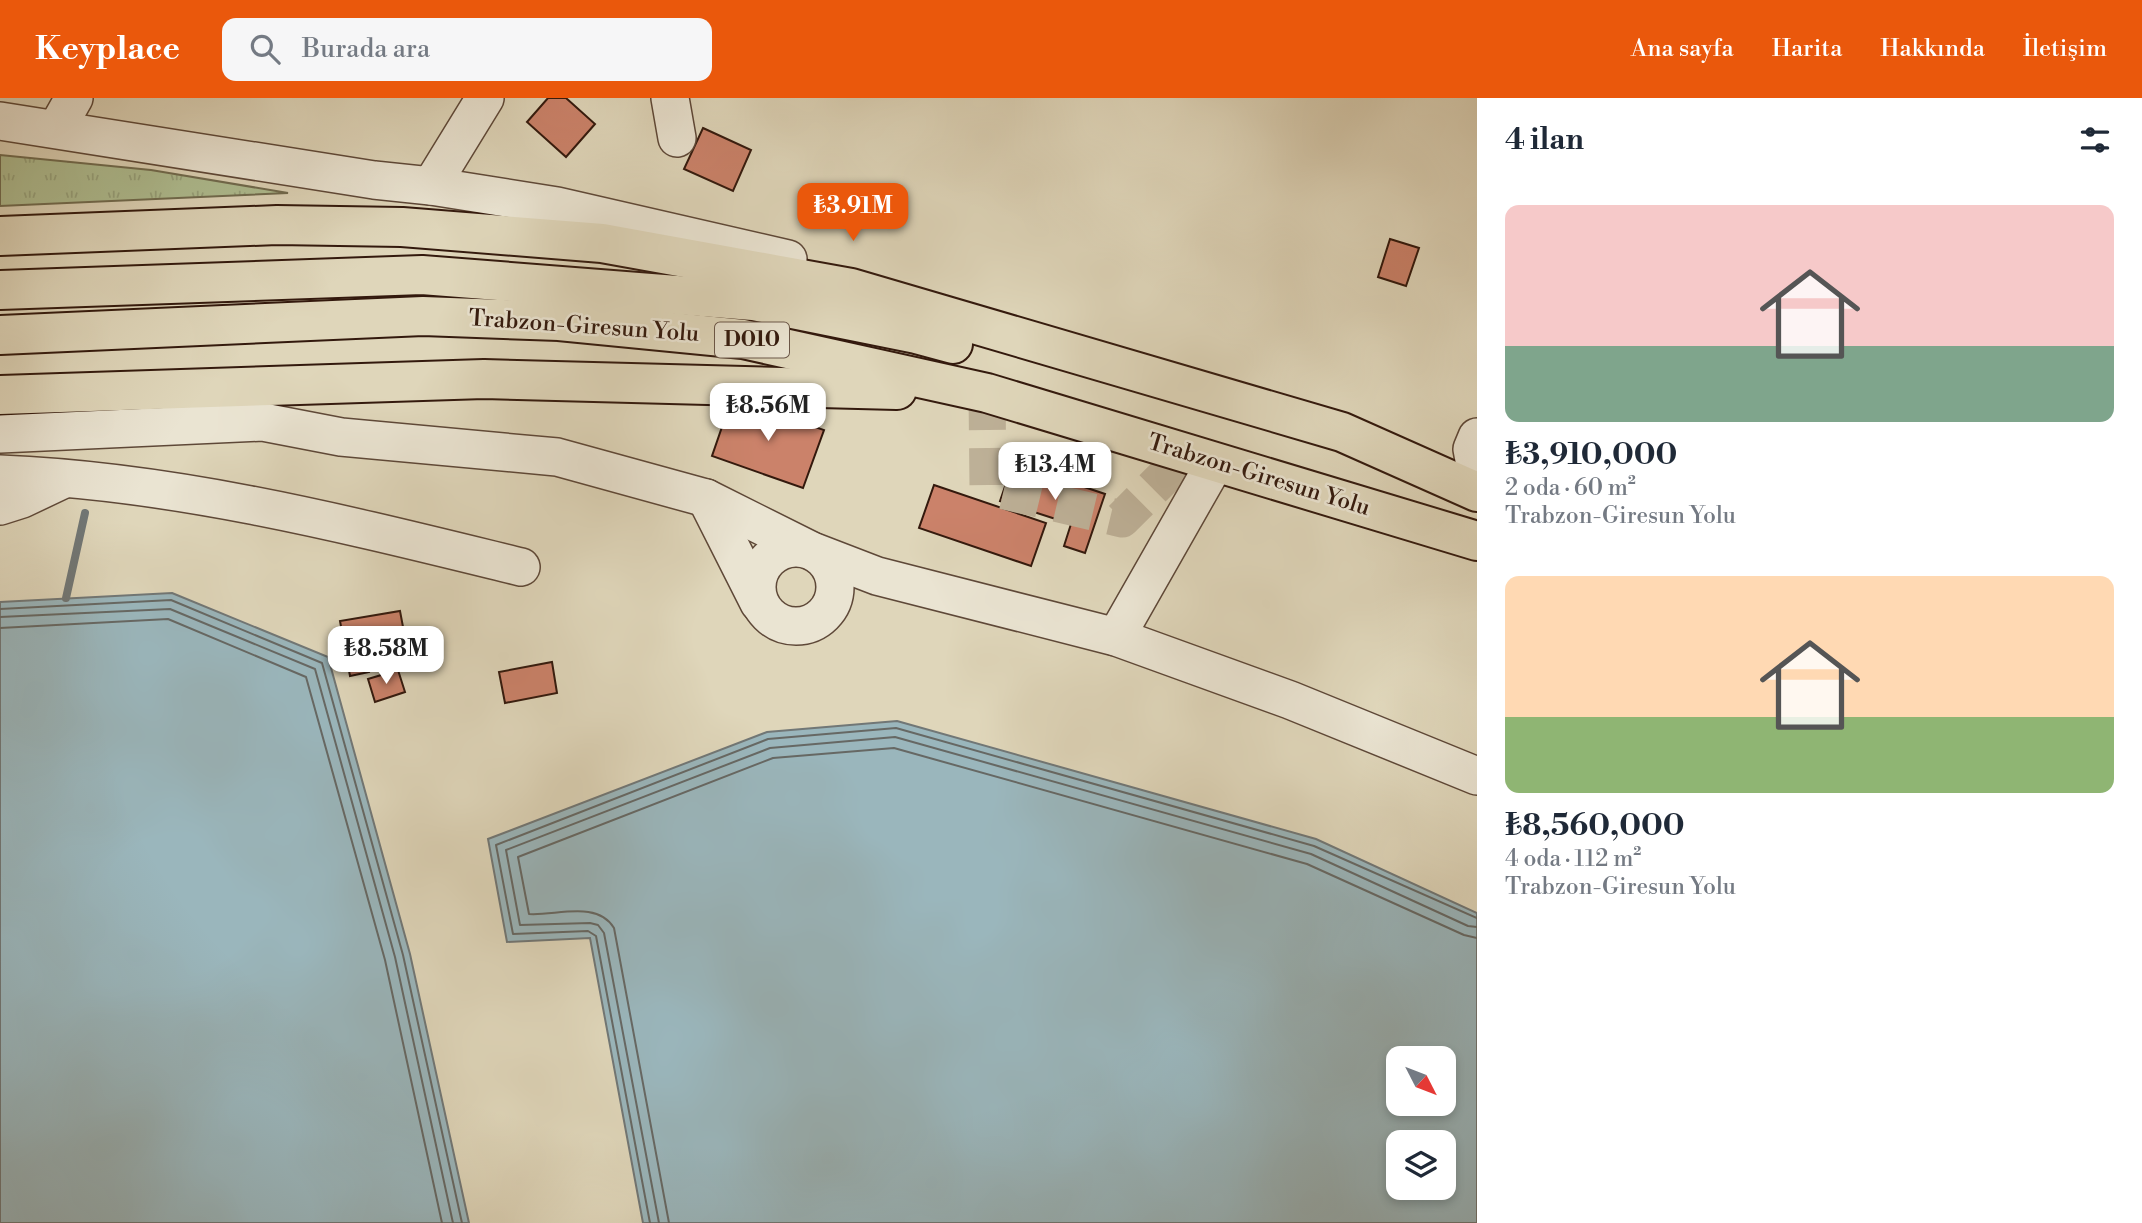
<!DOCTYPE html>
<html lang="tr">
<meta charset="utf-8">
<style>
:root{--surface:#fff;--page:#f6f6f7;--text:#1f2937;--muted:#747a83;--accent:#ea580c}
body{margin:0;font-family:"Libre Bodoni",serif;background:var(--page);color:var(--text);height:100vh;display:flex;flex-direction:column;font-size:26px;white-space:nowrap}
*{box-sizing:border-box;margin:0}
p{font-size:23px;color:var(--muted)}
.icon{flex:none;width:38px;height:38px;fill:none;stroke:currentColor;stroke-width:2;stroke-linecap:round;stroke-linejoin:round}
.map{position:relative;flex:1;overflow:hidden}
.drawer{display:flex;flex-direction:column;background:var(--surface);width:665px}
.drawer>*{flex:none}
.needle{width:46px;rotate:132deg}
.buttons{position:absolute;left:1386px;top:948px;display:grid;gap:14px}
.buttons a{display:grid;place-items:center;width:70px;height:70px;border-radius:14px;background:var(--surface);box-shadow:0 4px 10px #0003;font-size:35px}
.price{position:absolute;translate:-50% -60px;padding:0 16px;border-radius:14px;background:#fff;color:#222;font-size:23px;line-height:46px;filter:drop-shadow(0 2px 4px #0008)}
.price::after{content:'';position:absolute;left:50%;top:42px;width:21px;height:16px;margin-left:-10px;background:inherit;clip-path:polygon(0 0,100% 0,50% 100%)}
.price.current{background:var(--accent);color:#fff}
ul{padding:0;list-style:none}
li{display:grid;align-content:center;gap:14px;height:371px;padding:0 28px}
li span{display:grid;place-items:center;height:217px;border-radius:14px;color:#555}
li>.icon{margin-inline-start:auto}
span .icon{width:126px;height:126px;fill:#fffc;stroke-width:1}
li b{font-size:30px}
h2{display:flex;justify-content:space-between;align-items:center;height:84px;padding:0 28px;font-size:30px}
header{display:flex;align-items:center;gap:42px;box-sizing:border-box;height:98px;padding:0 35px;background:var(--accent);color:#fff}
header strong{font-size:33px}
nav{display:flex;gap:38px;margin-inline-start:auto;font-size:24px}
.search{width:490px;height:63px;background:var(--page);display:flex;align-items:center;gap:18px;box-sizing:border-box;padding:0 24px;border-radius:14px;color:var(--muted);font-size:26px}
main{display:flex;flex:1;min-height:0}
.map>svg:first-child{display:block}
.grass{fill:url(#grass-tufts);stroke:#716c50;stroke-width:2}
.water{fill:#9ab6bc;stroke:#717776;stroke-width:2;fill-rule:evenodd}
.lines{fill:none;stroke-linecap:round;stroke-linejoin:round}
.shore{stroke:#666864;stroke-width:2}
.stream{stroke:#717776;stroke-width:8}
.building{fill:#cb826a;stroke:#33190d;stroke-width:2}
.minor-tunnel{stroke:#bdb097;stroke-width:37;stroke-dasharray:37 18;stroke-linecap:butt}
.minor-casing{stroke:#5e4838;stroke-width:40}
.highway-casing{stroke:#33190d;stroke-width:42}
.minor{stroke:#eae4d2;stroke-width:37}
.highway{stroke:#dfd6ba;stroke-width:38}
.labels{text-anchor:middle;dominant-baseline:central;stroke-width:5;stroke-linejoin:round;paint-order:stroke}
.shield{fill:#eae4d2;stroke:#6a5648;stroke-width:2}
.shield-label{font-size:21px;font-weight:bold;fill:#33190d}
.street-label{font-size:23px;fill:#33190d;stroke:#eae4d2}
</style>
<header>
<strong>Keyplace</strong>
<div class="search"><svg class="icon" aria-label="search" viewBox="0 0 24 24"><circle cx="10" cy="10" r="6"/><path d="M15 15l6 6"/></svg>Burada ara</div>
<nav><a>Ana sayfa</a><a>Harita</a><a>Hakkında</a><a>İletişim</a></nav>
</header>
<main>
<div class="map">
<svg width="1477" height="1125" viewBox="0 0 1477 1125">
<defs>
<pattern id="grass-tufts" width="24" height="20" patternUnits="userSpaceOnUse" patternTransform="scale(1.75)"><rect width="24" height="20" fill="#afbe92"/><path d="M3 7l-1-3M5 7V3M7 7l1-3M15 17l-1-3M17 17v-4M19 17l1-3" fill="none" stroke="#97a37d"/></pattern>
</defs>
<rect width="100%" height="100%" fill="#dfd6ba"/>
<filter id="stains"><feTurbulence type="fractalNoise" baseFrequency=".00286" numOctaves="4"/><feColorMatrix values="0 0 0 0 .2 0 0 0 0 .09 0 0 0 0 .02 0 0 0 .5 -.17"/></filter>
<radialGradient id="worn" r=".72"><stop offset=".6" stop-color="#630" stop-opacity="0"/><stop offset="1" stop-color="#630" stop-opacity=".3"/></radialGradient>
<polygon class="grass" points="0,57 151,72 288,95 0,108"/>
<g class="water">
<polygon points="172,495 328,559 410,856 469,1125 0,1125 0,504"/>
<path d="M897,623L1316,741L1477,815V1125H643L590,840L507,844L488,741L767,634ZM1398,961H1444V1006H1398ZM1398,1045H1444V1090H1398Z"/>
</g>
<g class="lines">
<g class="shore">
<polyline points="0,511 171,502 322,565 403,857 462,1125"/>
<polyline points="0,519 170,511 315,571 395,859 453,1125"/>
<polyline points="0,530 168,521 306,579 385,862 442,1125"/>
<polyline points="650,1125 596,838 588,833 513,836 496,747 768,641 896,630 1314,748 1477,820"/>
<polyline points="659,1125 604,835 598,827 590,825 520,827 506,752 770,650 895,639 1311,756 1468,828 1477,829"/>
<path d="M669,1125L614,830C597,802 556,818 529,816L518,759L773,660L894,650L1307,766L1464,837L1477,840"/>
</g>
<polyline class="stream" points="66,500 85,415"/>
</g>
<g class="building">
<polygon points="548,0 566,0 595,26 566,59 527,24"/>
<polygon points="703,30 751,52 733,93 684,71"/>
<polygon points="1390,141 1419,150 1406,188 1378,179"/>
<polygon points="732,300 824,332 803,390 712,358"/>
<polygon points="1013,365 1105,396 1085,455 1064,448 1071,426 1000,403"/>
<polygon points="934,387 1046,425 1031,468 919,430"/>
<polygon points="400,513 407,550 366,558 369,574 350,578 340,523"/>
<polygon points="552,564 557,595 505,605 499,574"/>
<polygon points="398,572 405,594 375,604 368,581"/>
</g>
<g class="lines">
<polyline class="minor-tunnel" points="987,295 988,389 1122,421 1187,356"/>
<g class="minor-casing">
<g id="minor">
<polyline points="670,0 677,40"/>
<polyline points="0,23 374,82 431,88 485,0"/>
<polyline points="57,30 74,0"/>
<polyline points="431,88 557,108 788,161"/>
<polyline points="0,336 263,324 341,339 557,359 706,400 812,453 877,478 1116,539 1290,602 1477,678"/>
<polyline points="1477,339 1472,351 1477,378"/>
<path d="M0,376C178,383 349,427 521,469"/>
<polyline points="706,400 759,505"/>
<polyline points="0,408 22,401 62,382"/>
<circle cx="796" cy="489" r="39"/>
<polyline points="1116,539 1215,365"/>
</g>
</g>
<g class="highway-casing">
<g id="highway">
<polyline points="0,138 277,127 402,129 602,145 851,190 1342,334 1477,394"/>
<polyline points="0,192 422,177 753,203 916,236 953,246"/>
<polyline points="0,237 423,218 559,223 743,241 987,295 1477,443"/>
<polyline points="0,297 484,281 897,292"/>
</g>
</g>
<use href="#minor" class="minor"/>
<use href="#highway" class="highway"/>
</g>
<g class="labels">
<rect class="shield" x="715" y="224.5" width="74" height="35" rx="5"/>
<g class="shield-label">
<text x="752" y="242">D010</text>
</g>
<g class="street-label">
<text transform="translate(584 228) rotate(4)">Trabzon-Giresun Yolu</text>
<text transform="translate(1259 377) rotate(17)">Trabzon-Giresun Yolu</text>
</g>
</g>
<rect width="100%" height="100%" filter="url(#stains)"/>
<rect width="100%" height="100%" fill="url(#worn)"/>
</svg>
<div class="buttons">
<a><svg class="needle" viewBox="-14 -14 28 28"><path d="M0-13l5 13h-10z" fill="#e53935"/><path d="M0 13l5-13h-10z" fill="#747a83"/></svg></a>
<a><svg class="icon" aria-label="layers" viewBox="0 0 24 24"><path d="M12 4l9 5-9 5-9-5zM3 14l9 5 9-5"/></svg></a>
</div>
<b class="price current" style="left:853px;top:145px">₺3.91M</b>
<b class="price" style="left:768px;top:345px">₺8.56M</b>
<b class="price" style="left:1055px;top:404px">₺13.4M</b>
<b class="price" style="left:386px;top:588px">₺8.58M</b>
</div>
<section class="drawer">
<h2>4 ilan<svg class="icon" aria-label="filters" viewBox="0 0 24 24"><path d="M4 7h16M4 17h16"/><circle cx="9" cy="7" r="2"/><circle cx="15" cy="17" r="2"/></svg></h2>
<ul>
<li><span style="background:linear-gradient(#f6c9c9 65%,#7fa58c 0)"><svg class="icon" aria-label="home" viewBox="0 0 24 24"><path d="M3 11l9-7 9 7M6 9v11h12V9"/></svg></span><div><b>₺3,910,000</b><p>2 oda · 60 m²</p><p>Trabzon-Giresun Yolu</p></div></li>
<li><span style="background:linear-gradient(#ffd9b3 65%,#8fb573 0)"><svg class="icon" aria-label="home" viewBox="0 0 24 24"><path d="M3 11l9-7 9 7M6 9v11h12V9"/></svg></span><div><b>₺8,560,000</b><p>4 oda · 112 m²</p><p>Trabzon-Giresun Yolu</p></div></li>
</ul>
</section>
</main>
